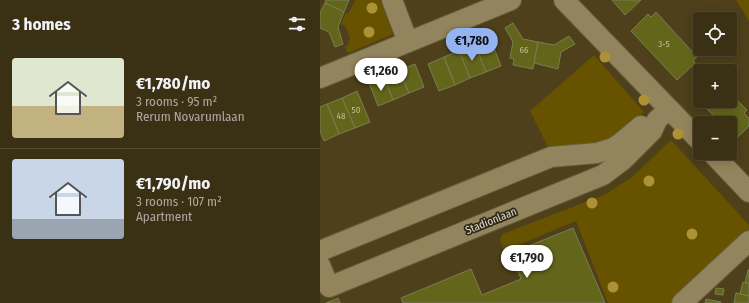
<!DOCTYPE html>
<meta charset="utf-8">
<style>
:root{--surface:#3a3014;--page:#453c22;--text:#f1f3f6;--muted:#aba9a0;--line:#544b34;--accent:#95b2f1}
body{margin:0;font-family:"Fira Sans Condensed",sans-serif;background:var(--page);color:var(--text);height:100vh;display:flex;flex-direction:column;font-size:15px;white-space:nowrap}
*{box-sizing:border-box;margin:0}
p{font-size:13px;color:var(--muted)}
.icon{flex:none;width:22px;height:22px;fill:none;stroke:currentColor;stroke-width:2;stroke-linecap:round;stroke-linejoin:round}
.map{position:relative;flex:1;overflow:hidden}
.side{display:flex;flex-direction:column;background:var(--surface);width:320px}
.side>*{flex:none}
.buttons{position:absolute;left:373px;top:12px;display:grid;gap:8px}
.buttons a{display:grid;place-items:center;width:44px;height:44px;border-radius:4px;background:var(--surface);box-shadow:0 2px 10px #0003,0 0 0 1px var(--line);font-size:20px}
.price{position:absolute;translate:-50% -34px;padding:0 9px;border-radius:14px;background:#fff;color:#222;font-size:13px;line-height:26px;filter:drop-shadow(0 1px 2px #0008)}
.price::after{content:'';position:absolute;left:50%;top:24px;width:12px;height:9px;margin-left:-6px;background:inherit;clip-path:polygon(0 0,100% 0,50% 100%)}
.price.on{background:var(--accent);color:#111}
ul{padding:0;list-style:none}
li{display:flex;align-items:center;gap:12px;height:100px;padding:0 12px}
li+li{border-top:1px solid var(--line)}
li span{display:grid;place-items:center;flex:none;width:112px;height:80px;border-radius:4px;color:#555}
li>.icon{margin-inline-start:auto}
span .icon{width:48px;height:48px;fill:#fffc;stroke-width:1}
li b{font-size:17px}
h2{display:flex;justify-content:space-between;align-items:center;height:48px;padding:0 12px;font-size:17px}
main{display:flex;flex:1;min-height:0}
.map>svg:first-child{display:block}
.green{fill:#675200}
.building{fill:#63661a;stroke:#7a7d55}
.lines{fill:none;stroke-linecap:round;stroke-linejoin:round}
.minor-casing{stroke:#665c3b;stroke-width:22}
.minor{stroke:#92845c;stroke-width:20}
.tree{fill:#ad9137}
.labels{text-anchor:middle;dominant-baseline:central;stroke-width:3.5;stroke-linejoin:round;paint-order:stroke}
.number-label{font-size:9px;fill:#c2bd9a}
.street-label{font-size:11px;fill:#e1dac5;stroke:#2d2817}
</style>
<main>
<section class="side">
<h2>3 homes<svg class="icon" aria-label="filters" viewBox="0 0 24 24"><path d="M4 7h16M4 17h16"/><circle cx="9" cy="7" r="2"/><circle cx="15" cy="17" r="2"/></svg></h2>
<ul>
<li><span style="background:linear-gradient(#dfe7d0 60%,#c2b280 0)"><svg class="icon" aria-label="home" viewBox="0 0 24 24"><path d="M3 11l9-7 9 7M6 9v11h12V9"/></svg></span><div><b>€1,780/mo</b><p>3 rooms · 95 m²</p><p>Rerum Novarumlaan</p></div></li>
<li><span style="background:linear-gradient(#c9d6e8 75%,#9aa5b1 0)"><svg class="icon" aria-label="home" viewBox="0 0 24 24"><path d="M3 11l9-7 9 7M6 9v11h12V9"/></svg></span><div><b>€1,790/mo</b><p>3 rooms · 107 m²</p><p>Apartment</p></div></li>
</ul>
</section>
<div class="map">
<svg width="429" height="303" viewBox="0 0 429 303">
<rect width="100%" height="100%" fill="#4d401a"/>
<g class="green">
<polygon points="36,0 60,0 72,31 71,35 28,53 25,47 28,45 30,37 25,26 21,24 26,13 28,14 35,1"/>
<polygon points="416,0 429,0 429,21"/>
<polygon points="274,55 324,112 299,136 266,146 253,145 241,145 229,149 210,111"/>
<polygon points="351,140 429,225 429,235 354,303 288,303 256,221 184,251 180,240 182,234 284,195 312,177"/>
</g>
<g class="building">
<polygon points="6,0 29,0 24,12 5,3"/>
<polygon points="292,0 321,0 305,15"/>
<polygon points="5,3 24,12 18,27 23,44 15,47 9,32 0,28 0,13"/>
<polygon points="336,12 377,57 373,60 375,63 357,80 311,31 328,14 331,17"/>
<polygon points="193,23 203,39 218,42 213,69 193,65 194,59 190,58 193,42 185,28"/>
<polygon points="249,36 255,44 241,52 238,69 214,63 218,42 234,45"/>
<polygon points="170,38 181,66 166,72 155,45"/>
<polygon points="155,45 166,72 150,78 139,51"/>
<polygon points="139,51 150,78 135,85 124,57"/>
<polygon points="124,57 135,85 119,91 108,64"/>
<polygon points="95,64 104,87 89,93 79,70"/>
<polygon points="79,70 89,93 73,100 64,77"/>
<polygon points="64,77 73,100 58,106 49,83"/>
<polygon points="37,91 50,122 35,128 22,98"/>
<polygon points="380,92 380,101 410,101 410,99 414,103 417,100 427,110 424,113 429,118 429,126 416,139 410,133 410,123 401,123 375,97"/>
<polygon points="22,98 35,128 19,134 7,104"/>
<polygon points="7,104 19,134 4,141 0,131 0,107"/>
<polygon points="253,228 285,303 83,303 81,298 151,269 162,295 201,279 191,253"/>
<polygon points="428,270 429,270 429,284 425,283"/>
<polygon points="423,282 429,284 429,296 420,294"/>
<polygon points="396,288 404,289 403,295 395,294"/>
<polygon points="416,293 429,296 429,303 414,303"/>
<polygon points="18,298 20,303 6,303"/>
<polygon points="386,299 401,302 401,303 385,303"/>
</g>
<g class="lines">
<g class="minor-casing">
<g id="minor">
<polyline points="72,0 88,42"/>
<polyline points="244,0 380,141"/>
<polyline points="0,78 191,0"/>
<polyline points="392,153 429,192"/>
<polyline points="0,251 231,157 277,153 293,148 302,142 321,126"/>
<polyline points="0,265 9,287 283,175 303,160 332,131 337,120 349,109"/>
<polyline points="362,303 429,241"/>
</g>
</g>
<use href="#minor" class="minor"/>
</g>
<g class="tree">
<circle cx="52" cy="8" r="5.5"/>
<circle cx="49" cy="32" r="5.5"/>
<circle cx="285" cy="57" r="5.5"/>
<circle cx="324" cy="100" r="5.5"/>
<circle cx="358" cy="134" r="5.5"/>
<circle cx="329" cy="181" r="5.5"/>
<circle cx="272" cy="203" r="5.5"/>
<circle cx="372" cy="234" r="5.5"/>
<circle cx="293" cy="287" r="5.5"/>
</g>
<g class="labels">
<g class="number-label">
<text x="344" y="44">3-5</text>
<text x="204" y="50">66</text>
<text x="36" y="110">50</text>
<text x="21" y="116">48</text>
</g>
<g class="street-label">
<text transform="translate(171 221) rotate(-22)">Stadionlaan</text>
</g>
</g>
</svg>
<div class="buttons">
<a><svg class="icon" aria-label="locate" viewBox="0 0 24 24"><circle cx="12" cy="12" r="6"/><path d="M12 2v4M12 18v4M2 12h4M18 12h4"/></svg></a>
<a>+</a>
<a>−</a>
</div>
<b class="price on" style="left:152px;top:62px">€1,780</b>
<b class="price" style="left:61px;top:92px">€1,260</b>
<b class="price" style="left:207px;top:279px">€1,790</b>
</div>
</main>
